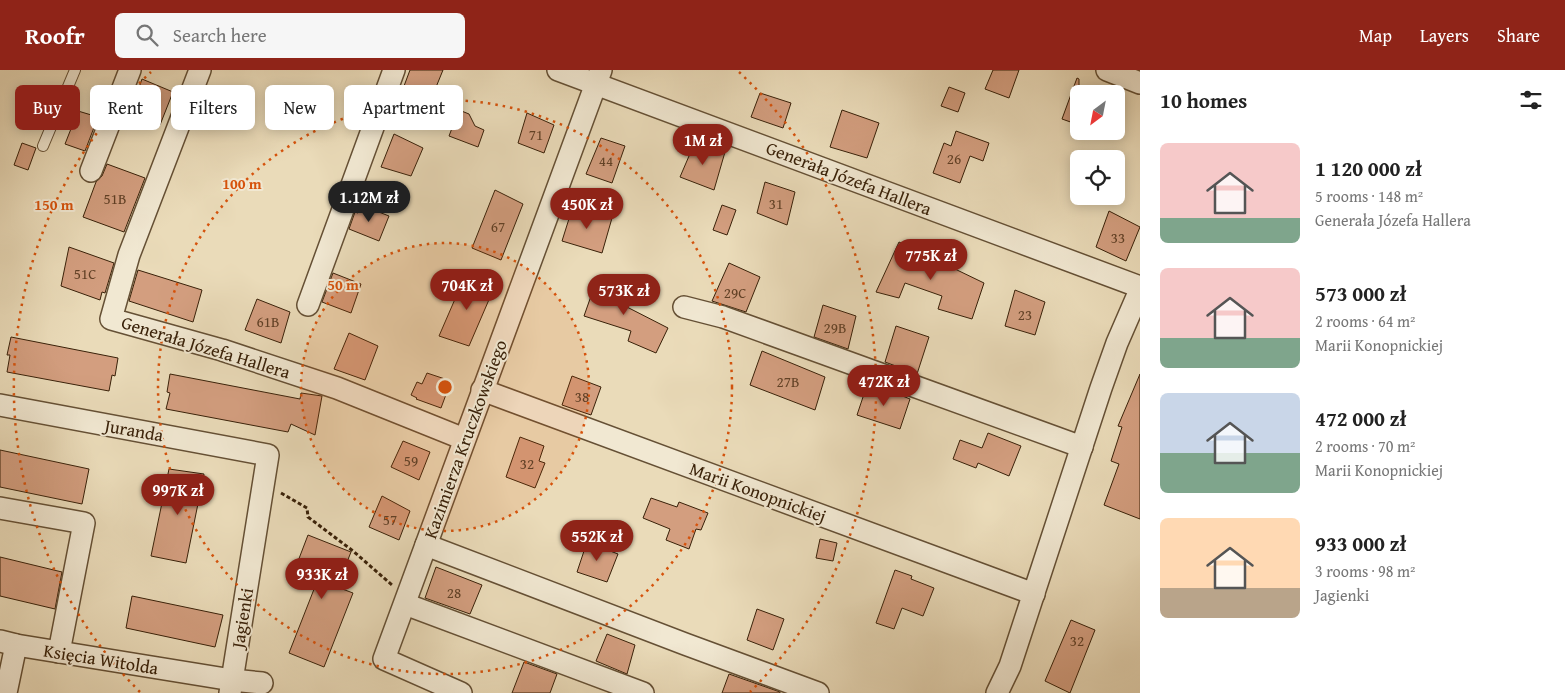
<!DOCTYPE html>
<meta charset="utf-8">
<style>
:root{--surface:#fff;--page:#f6f6f6;--text:#222;--muted:#767676;--accent:#8f2418}
body{margin:0;font-family:"Gentium Book Plus",serif;background:var(--page);color:var(--text);height:100vh;display:flex;flex-direction:column;font-size:19px;white-space:nowrap}
*{box-sizing:border-box;margin:0}
p{font-size:16px;color:var(--muted)}
.icon{flex:none;width:28px;height:28px;fill:none;stroke:currentColor;stroke-width:2;stroke-linecap:round;stroke-linejoin:round}
.map{position:relative;flex:1;overflow:hidden}
.panel{display:flex;flex-direction:column;background:var(--surface);width:425px}
.panel>*{flex:none}
.hud{position:absolute;left:15px;top:15px;width:475px;height:45px;display:flex;gap:10px}
.needle{width:32px;rotate:212deg}
.controls{position:absolute;left:1070px;top:15px;display:grid;gap:10px}
.controls a{display:grid;place-items:center;width:55px;height:55px;border-radius:8px;background:var(--surface);box-shadow:0 2px 12px #0003;font-size:25px}
.price{position:absolute;translate:-50% -42px;padding:0 11px;border-radius:18px;background:var(--accent);color:#fff;font-size:16px;line-height:32px;filter:drop-shadow(0 1px 2px #0008)}
.price::after{content:'';position:absolute;left:50%;top:30px;width:15px;height:11px;margin-left:-8px;background:inherit;clip-path:polygon(0 0,100% 0,50% 100%)}
.price.on{background:#222;color:#fff}
ul{padding:0;list-style:none}
li{display:flex;align-items:center;gap:15px;height:125px;padding:0 20px}
li span{display:grid;place-items:center;flex:none;width:140px;height:100px;border-radius:8px;color:#555}
li>.icon{margin-inline-start:auto}
span .icon{width:60px;height:60px;fill:#fffc;stroke-width:1}
li b{font-size:21px}
h2{display:flex;justify-content:space-between;align-items:center;height:60px;padding:0 20px;font-size:21px}
.tag{padding:0 18px;border-radius:8px;background:var(--surface);box-shadow:0 2px 12px #0003;font-size:18px;line-height:45px}
.tag.on{background:var(--accent);color:#fff}
header{display:flex;align-items:center;gap:30px;box-sizing:border-box;height:70px;padding:0 25px;background:var(--accent);color:#fff}
header strong{font-size:24px}
nav{display:flex;gap:28px;margin-inline-start:auto;font-size:18px}
.search{width:350px;height:45px;background:var(--page);display:flex;align-items:center;gap:12px;box-sizing:border-box;padding:0 18px;border-radius:8px;color:var(--muted);font-size:19px}
main{display:flex;flex:1;min-height:0}
.map>svg:first-child{display:block}
.building{fill:#d39e7f;stroke:#392109}
.lines{fill:none;stroke-linecap:round;stroke-linejoin:round}
.lane-casing{stroke:#655035;stroke-width:12}
.street-casing{stroke:#655035;stroke-width:24}
.path{stroke:#392109;stroke-width:3;stroke-dasharray:4 2.5;stroke-linecap:butt}
.lane{stroke:#f1e8d2;stroke-width:10}
.street{stroke:#f1e8d2;stroke-width:21}
.ring{fill:none;stroke:#d6530c;stroke-width:2.5;stroke-dasharray:2.5 5}
.labels{text-anchor:middle;dominant-baseline:central;stroke-width:4;stroke-linejoin:round;paint-order:stroke}
.number-label{font-size:15px;fill:#604026}
.street-label{font-size:18px;fill:#392109;stroke:#f1e8d2}
.centre{fill:#d6530c;stroke:#f1e8d2;stroke-width:2.5}
.ring-label{font-size:15px;text-anchor:middle;font-weight:bold;fill:#d6530c;stroke:#f1e8d2;stroke-width:4;stroke-linejoin:round;paint-order:stroke}
</style>
<header>
<strong>Roofr</strong>
<div class="search"><svg class="icon" aria-label="search" viewBox="0 0 24 24"><circle cx="10" cy="10" r="6"/><path d="M15 15l6 6"/></svg>Search here</div>
<nav><a>Map</a><a>Layers</a><a>Share</a></nav>
</header>
<main>
<div class="map">
<svg width="1140" height="623" viewBox="0 0 1140 623">
<rect width="100%" height="100%" fill="#eadbb9"/>
<filter id="stains"><feTurbulence type="fractalNoise" baseFrequency=".004" numOctaves="4"/><feColorMatrix values="0 0 0 0 .2 0 0 0 0 .09 0 0 0 0 .02 0 0 0 .5 -.17"/></filter>
<radialGradient id="worn" r=".72"><stop offset=".6" stop-color="#630" stop-opacity="0"/><stop offset="1" stop-color="#630" stop-opacity=".3"/></radialGradient>
<g class="building">
<polygon points="410,0 443,0 432,27 404,16"/>
<polygon points="993,0 1019,0 1009,28 985,19"/>
<polygon points="1077,8 1079,9 1079,55 1062,49"/>
<polygon points="142,9 173,22 160,55 130,43"/>
<polygon points="949,17 965,23 958,42 941,36"/>
<polygon points="760,23 791,33 783,58 751,47"/>
<polygon points="459,40 469,44 475,56 484,60 478,77 449,66"/>
<polygon points="842,40 879,53 867,88 830,77"/>
<polygon points="78,41 98,47 85,81 65,74"/>
<polygon points="527,43 554,55 544,83 518,73"/>
<polygon points="956,61 989,73 983,91 970,86 960,113 933,103 944,73 951,76"/>
<polygon points="394,64 423,78 411,106 381,97"/>
<polygon points="601,68 625,76 612,113 586,104"/>
<polygon points="695,72 725,82 714,120 680,107"/>
<polygon points="22,73 36,78 28,100 14,95"/>
<polygon points="107,94 145,108 124,162 83,147 96,112 102,106"/>
<polygon points="765,112 795,122 787,155 757,143"/>
<polygon points="495,120 523,134 501,190 472,178"/>
<polygon points="361,135 389,146 379,171 349,159 355,142 358,143"/>
<polygon points="722,135 736,140 727,165 713,160"/>
<polygon points="573,136 612,148 602,183 562,171"/>
<polygon points="1109,141 1140,157 1126,191 1096,177"/>
<polygon points="899,172 984,213 972,249 938,239 942,226 905,213 899,228 876,222"/>
<polygon points="69,177 114,193 105,223 102,222 100,230 61,216"/>
<polygon points="729,193 760,207 746,242 712,231"/>
<polygon points="138,200 202,220 193,252 129,231"/>
<polygon points="333,203 361,214 351,243 322,232"/>
<polygon points="465,206 494,218 469,276 439,266"/>
<polygon points="597,209 630,221 625,236 668,258 656,283 628,271 631,261 584,246"/>
<polygon points="1015,220 1045,232 1035,265 1005,256"/>
<polygon points="257,229 290,242 281,273 245,260"/>
<polygon points="823,235 856,246 848,279 814,267"/>
<polygon points="896,256 929,267 917,304 885,292"/>
<polygon points="349,263 378,276 365,310 334,299"/>
<polygon points="11,267 118,288 115,306 112,305 109,321 7,302 10,285 7,285"/>
<polygon points="762,281 825,307 815,340 750,315"/>
<polygon points="427,303 451,311 441,338 416,329 417,328 411,325 417,312 422,314"/>
<polygon points="170,304 300,329 301,323 322,326 315,365 291,354 288,362 166,339 170,323 167,322"/>
<polygon points="1140,304 1140,449 1104,435 1119,394 1111,391 1122,357 1118,356"/>
<polygon points="572,306 601,317 591,345 562,335"/>
<polygon points="867,315 877,318 878,316 910,329 900,359 857,345"/>
<polygon points="988,363 1021,376 1009,406 978,393 976,398 953,389 960,370 982,378"/>
<polygon points="520,367 544,376 539,391 545,393 535,418 506,407"/>
<polygon points="403,371 430,382 419,410 391,397"/>
<polygon points="0,380 89,399 82,434 0,417"/>
<polygon points="169,399 204,404 186,493 151,486"/>
<polygon points="382,426 410,441 399,470 369,457"/>
<polygon points="651,428 677,437 679,432 708,443 701,460 696,459 689,479 666,470 670,459 643,448"/>
<polygon points="308,465 351,482 337,517 353,523 324,597 289,583 318,509 295,499"/>
<polygon points="820,469 837,473 833,491 816,488"/>
<polygon points="587,472 618,484 607,512 577,502"/>
<polygon points="0,487 62,502 55,539 0,526"/>
<polygon points="436,497 482,515 470,544 425,528"/>
<polygon points="895,500 912,506 911,509 934,518 923,546 902,538 894,559 876,553"/>
<polygon points="132,526 223,545 215,577 126,558"/>
<polygon points="757,539 784,549 773,580 747,570"/>
<polygon points="1071,550 1095,560 1070,623 1045,611"/>
<polygon points="607,564 635,575 627,604 596,591"/>
<polygon points="524,592 557,604 550,623 512,623"/>
<polygon points="729,604 780,622 780,623 722,623"/>
</g>
<g class="lines">
<g class="lane-casing">
<polyline id="lane" points="43,76 75,0"/>
</g>
<g class="street-casing">
<g id="street">
<polyline points="200,0 129,185 111,249 222,280 337,318 464,369"/>
<polyline points="558,0 1140,217"/>
<polyline points="1107,0 1140,13"/>
<polyline points="91,101 130,0"/>
<polyline points="308,235 394,0"/>
<polyline points="684,237 723,247 1082,377"/>
<polyline points="482,320 1034,524"/>
<polyline points="0,335 268,385 230,623"/>
<polyline points="0,438 84,453 59,582"/>
<polyline points="426,475 685,574 818,623"/>
<polyline points="405,534 643,623"/>
<polyline points="0,571 16,575 232,610 262,613"/>
<polyline points="6,623 16,575"/>
<polyline points="461,623 384,589 601,0"/>
<polyline points="997,623 1010,596 1101,318 1117,273 1140,220"/>
</g>
</g>
<polyline class="path" points="281,423 307,438 308,447 353,481 392,515"/>
<use href="#lane" class="lane"/>
<use href="#street" class="street"/>
</g>
<circle cx="445" cy="317" r="144" fill="#d6530c" fill-opacity=".12"/>
<g class="ring">
<circle cx="445" cy="317" r="144"/>
<circle cx="445" cy="317" r="287"/>
<path d="M140 622A431 431 0 0 1 151 2M739 2A431 431 0 0 1 750 622"/>
</g>
<g class="labels">
<g class="number-label">
<text x="536" y="64">71</text>
<text x="954" y="88">26</text>
<text x="606" y="90">44</text>
<text x="115" y="128">51B</text>
<text x="776" y="133">31</text>
<text x="498" y="156">67</text>
<text x="1118" y="167">33</text>
<text x="85" y="203">51C</text>
<text x="735" y="222">29C</text>
<text x="1025" y="244">23</text>
<text x="268" y="251">61B</text>
<text x="835" y="257">29B</text>
<text x="788" y="311">27B</text>
<text x="582" y="326">38</text>
<text x="411" y="390">59</text>
<text x="527" y="393">32</text>
<text x="390" y="449">57</text>
<text x="454" y="522">28</text>
<text x="1077" y="570">32</text>
</g>
<g class="street-label">
<text transform="translate(849 108) rotate(21)">Generała Józefa Hallera</text>
<text transform="translate(206 277) rotate(17)">Generała Józefa Hallera</text>
<text transform="translate(134 360) rotate(10)">Juranda</text>
<text transform="translate(465 369) rotate(-70)">Kazimierza Kruczkowskiego</text>
<text transform="translate(758 422) rotate(20)">Marii Konopnickiej</text>
<text transform="translate(242 548) rotate(-81)">Jagienki</text>
<text transform="translate(101 589) rotate(9)">Księcia Witolda</text>
</g>
</g>
<circle cx="445" cy="317" r="8" class="centre"/>
<g class="ring-label">
<text x="242" y="119">100 m</text>
<text x="54" y="140">150 m</text>
<text x="343" y="220">50 m</text>
</g>
<rect width="100%" height="100%" filter="url(#stains)"/>
<rect width="100%" height="100%" fill="url(#worn)"/>
</svg>
<div class="controls">
<a><svg class="needle" viewBox="-14 -14 28 28"><path d="M0-13l5 13h-10z" fill="#e53935"/><path d="M0 13l5-13h-10z" fill="#767676"/></svg></a>
<a><svg class="icon" aria-label="locate" viewBox="0 0 24 24"><circle cx="12" cy="12" r="6"/><path d="M12 2v4M12 18v4M2 12h4M18 12h4"/></svg></a>
</div>
<b class="price" style="left:703px;top:96px">1M zł</b>
<b class="price on" style="left:369px;top:153px">1.12M zł</b>
<b class="price" style="left:587px;top:160px">450K zł</b>
<b class="price" style="left:931px;top:211px">775K zł</b>
<b class="price" style="left:467px;top:241px">704K zł</b>
<b class="price" style="left:624px;top:246px">573K zł</b>
<b class="price" style="left:884px;top:337px">472K zł</b>
<b class="price" style="left:178px;top:446px">997K zł</b>
<b class="price" style="left:597px;top:492px">552K zł</b>
<b class="price" style="left:322px;top:530px">933K zł</b>
<div class="hud">
<a class="tag on">Buy</a>
<a class="tag">Rent</a>
<a class="tag">Filters</a>
<a class="tag">New</a>
<a class="tag">Apartment</a>
</div>
</div>
<section class="panel">
<h2>10 homes<svg class="icon" aria-label="filters" viewBox="0 0 24 24"><path d="M4 7h16M4 17h16"/><circle cx="9" cy="7" r="2"/><circle cx="15" cy="17" r="2"/></svg></h2>
<ul>
<li><span style="background:linear-gradient(#f6c9c9 75%,#7fa58c 0)"><svg class="icon" aria-label="home" viewBox="0 0 24 24"><path d="M3 11l9-7 9 7M6 9v11h12V9"/></svg></span><div><b>1 120 000 zł</b><p>5 rooms · 148 m²</p><p>Generała Józefa Hallera</p></div></li>
<li><span style="background:linear-gradient(#f6c9c9 70%,#7fa58c 0)"><svg class="icon" aria-label="home" viewBox="0 0 24 24"><path d="M3 11l9-7 9 7M6 9v11h12V9"/></svg></span><div><b>573 000 zł</b><p>2 rooms · 64 m²</p><p>Marii Konopnickiej</p></div></li>
<li><span style="background:linear-gradient(#c9d6e8 60%,#7fa58c 0)"><svg class="icon" aria-label="home" viewBox="0 0 24 24"><path d="M3 11l9-7 9 7M6 9v11h12V9"/></svg></span><div><b>472 000 zł</b><p>2 rooms · 70 m²</p><p>Marii Konopnickiej</p></div></li>
<li><span style="background:linear-gradient(#ffd9b3 70%,#b9a48a 0)"><svg class="icon" aria-label="home" viewBox="0 0 24 24"><path d="M3 11l9-7 9 7M6 9v11h12V9"/></svg></span><div><b>933 000 zł</b><p>3 rooms · 98 m²</p><p>Jagienki</p></div></li>
</ul>
</section>
</main>
